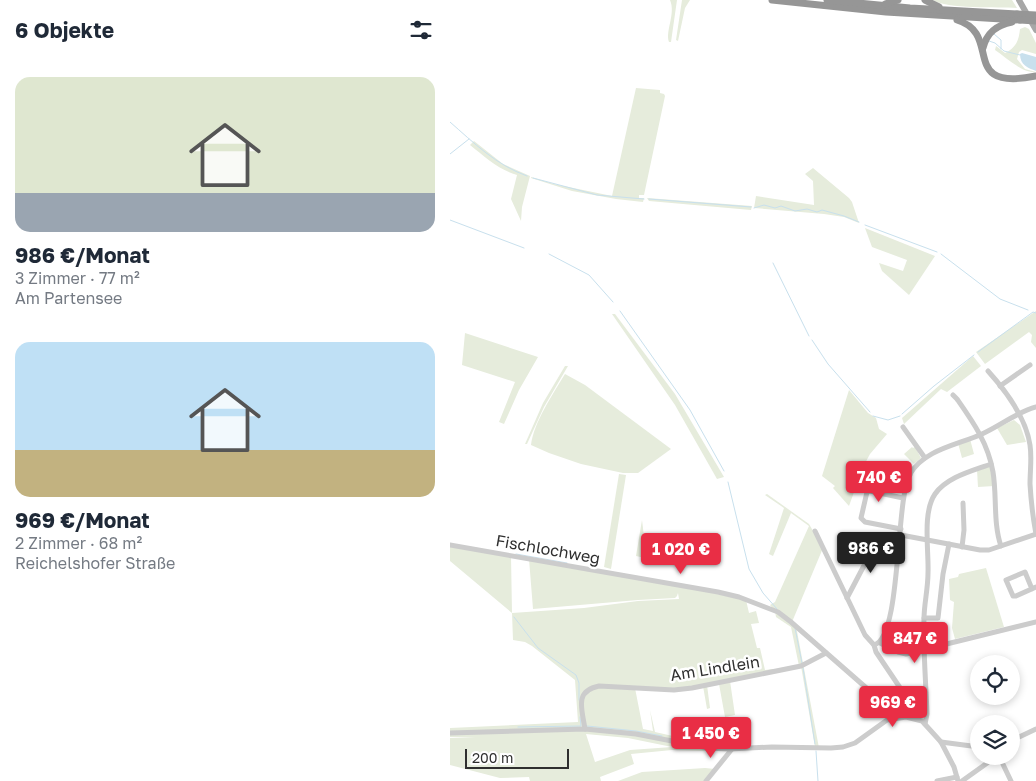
<!DOCTYPE html>
<html lang="de">
<meta charset="utf-8">
<style>
:root{--surface:#fff;--page:#f2f2f3;--text:#1f2937;--muted:#747a83;--accent:#e92e45}
body{margin:0;font-family:"Golos Text",sans-serif;background:var(--page);color:var(--text);height:100vh;display:flex;flex-direction:column;font-size:19px;white-space:nowrap}
*{box-sizing:border-box;margin:0}
p{font-size:16px;color:var(--muted)}
.icon{flex:none;width:28px;height:28px;fill:none;stroke:currentColor;stroke-width:2;stroke-linecap:round;stroke-linejoin:round}
.map{position:relative;flex:1;overflow:hidden}
.panel{display:flex;flex-direction:column;background:var(--surface);width:450px}
.panel>*{flex:none}
.buttons{position:absolute;left:520px;top:655px;display:grid;gap:10px}
.buttons a{display:grid;place-items:center;width:50px;height:50px;border-radius:50%;background:var(--surface);box-shadow:0 2px 8px #0003;font-size:25px}
.scale{position:absolute;left:15px;bottom:12px;width:104px;box-sizing:border-box;padding-left:5px;border:2px solid #2f2f2f;border-top:0;font-size:14px;line-height:18px;white-space:nowrap;color:#2f2f2f;-webkit-text-stroke:4px #fff;paint-order:stroke}
.price{position:absolute;translate:-50% -42px;padding:0 11px;border-radius:5px;background:var(--accent);color:#fff;font-size:16px;line-height:32px;filter:drop-shadow(0 1px 2px #0008)}
.price::after{content:'';position:absolute;left:50%;top:30px;width:15px;height:11px;margin-left:-8px;background:inherit;clip-path:polygon(0 0,100% 0,50% 100%)}
.price.selected{background:#222;color:#fff}
ul{padding:0;list-style:none}
li{display:grid;align-content:center;gap:10px;height:265px;padding:0 15px}
li span{display:grid;place-items:center;height:155px;border-radius:15px;color:#555}
li>.icon{margin-inline-start:auto}
span .icon{width:90px;height:90px;fill:#fffc;stroke-width:1}
li b{font-size:21px}
h2{display:flex;justify-content:space-between;align-items:center;height:60px;padding:0 15px;font-size:21px}
main{display:flex;flex:1;min-height:0}
.map>svg:first-child{display:block}
.green{fill:#e6ecdc;fill-rule:evenodd}
.water{fill:#c8e0ed}
.lines{fill:none;stroke-linecap:round;stroke-linejoin:round}
.stream{stroke:#c8e0ed;stroke-width:1}
.minor{stroke:#ccc;stroke-width:5}
.major{stroke:#a7a7a7;stroke-width:6}
.highway{stroke:#969696;stroke-width:7}
.highway-bridge{stroke:#969696;stroke-width:7}
.labels{text-anchor:middle;dominant-baseline:central;stroke-width:5;stroke-linejoin:round;paint-order:stroke}
.street-label{font-size:16px;fill:#2f2f2f;stroke:#fff}
</style>
<main>
<section class="panel">
<h2>6 Objekte<svg class="icon" aria-label="filters" viewBox="0 0 24 24"><path d="M4 7h16M4 17h16"/><circle cx="9" cy="7" r="2"/><circle cx="15" cy="17" r="2"/></svg></h2>
<ul>
<li><span style="background:linear-gradient(#dfe7d0 75%,#9aa5b1 0)"><svg class="icon" aria-label="home" viewBox="0 0 24 24"><path d="M3 11l9-7 9 7M6 9v11h12V9"/></svg></span><div><b>986 €/Monat</b><p>3 Zimmer · 77 m²</p><p>Am Partensee</p></div></li>
<li><span style="background:linear-gradient(#bfe0f5 70%,#c2b280 0)"><svg class="icon" aria-label="home" viewBox="0 0 24 24"><path d="M3 11l9-7 9 7M6 9v11h12V9"/></svg></span><div><b>969 €/Monat</b><p>2 Zimmer · 68 m²</p><p>Reichelshofer Straße</p></div></li>
</ul>
</section>
<div class="map">
<svg width="586" height="781" viewBox="0 0 586 781">
<rect width="100%" height="100%" fill="#fff"/>
<g class="green">
<path d="M220,0H227L221,42H219C215,31 226,14 220,0Z"/>
<polygon points="232,0 240,0 235,8 228,41 226,40"/>
<path d="M483,0H562L567,8C549,7 496,9 483,0Z"/>
<path d="M575,27L579,29L586,43V54L572,50L569,52L567,59L575,69L586,72C573,74 557,58 545,50L546,46L555,53C566,48 569,40 570,29Z"/>
<polygon points="186,88 210,90 210,93 214,94 215,96 194,195 189,195 189,198 194,198 193,202 166,199 122,191 81,178 81,177 104,184 162,196"/>
<path d="M24,141L53,164L80,176L72,207L71,221L61,199L67,175C49,170 35,157 20,145Z"/>
<polygon points="363,168 399,198 402,202 409,223 394,217 374,214 304,208 306,196 364,205 363,181 355,174"/>
<polygon points="197,198 302,206 301,210 199,201"/>
<polygon points="415,228 485,256 459,295 432,271 429,263 453,271 457,260 422,247"/>
<polygon points="586,311 586,348 581,342 582,335 579,332 535,364 526,352"/>
<polygon points="162,314 165,314 225,394 274,477 267,479 225,405"/>
<polygon points="15,333 88,357 69,390 54,424 49,422 65,382 12,365"/>
<polygon points="523,356 531,366 497,392 491,389 454,424 452,418"/>
<polygon points="115,366 118,366 94,407 77,444 75,444 93,403"/>
<path d="M115,374L135,385L221,449L188,473H173L131,464L99,453L81,445C84,422 103,394 115,374Z"/>
<polygon points="399,390 418,413 426,418 429,429 437,434 420,454 413,467 399,506 383,488 385,486 372,476"/>
<polygon points="564,420 570,425 576,442 557,445 547,428"/>
<polygon points="520,439 524,454 512,458 508,443"/>
<polygon points="462,447 463,448 465,447 471,458 464,464 454,454"/>
<polygon points="541,464 544,486 528,487 527,470"/>
<polygon points="169,474 176,475 161,569 154,567"/>
<polygon points="317,494 359,524 373,548 342,622 346,626 369,748 365,747 351,666 349,666 341,627 326,617 325,611 320,605 325,602 359,526 341,513 323,556 319,554 334,508 315,495"/>
<polygon points="192,520 196,553 195,558 186,556"/>
<path d="M0,547L61,556L62,613L134,608L188,601L229,599L228,593L227,596L225,598L188,600L83,609L79,559L225,585L296,600L299,613L306,611L309,623L301,624L307,648H310L315,670L323,669L324,671L280,681L285,715L275,717L269,684L257,685L260,708L257,709L253,686L242,688H185L193,729L203,731L200,710L205,732L245,741L279,745V749L258,748L256,751L222,750L181,754L184,764L150,777L151,781H80L79,777L50,778L0,765V738L26,737H0V728L128,722L125,680L82,646L75,642L63,640L62,613L0,561ZM136,734L178,738L222,747L180,750L145,762Z"/>
<polygon points="536,568 554,627 505,639 502,628 504,602 500,600 499,579 508,577 509,574"/>
<polygon points="255,768 265,769 256,781 168,781 192,772"/>
</g>
<path class="water" d="M572,53L586,57V71C578,68 570,65 570,54Z"/>
<g class="lines">
<g class="stream">
<polyline points="544,34 551,40 551,49"/>
<polyline points="539,41 545,43 554,51 570,55"/>
<path d="M0,122C24,143 46,165 77,176"/>
<polyline points="0,154 19,139"/>
<polyline points="83,178 147,195 194,199"/>
<polyline points="199,199 301,207"/>
<polyline points="304,208 314,205 325,208 331,206 345,211 357,209 367,212 372,210 394,216 409,222"/>
<polyline points="0,220 74,248"/>
<polyline points="415,225 487,252"/>
<polyline points="99,254 139,275 163,302"/>
<polyline points="491,254 550,299 578,310"/>
<polyline points="323,263 359,336"/>
<polyline points="170,311 240,410 274,471"/>
<polyline points="362,340 378,364 420,412"/>
<polyline points="528,352 583,312 586,313"/>
<polyline points="452,414 484,386 524,355"/>
<polyline points="423,416 438,420 450,416"/>
<polyline points="278,482 299,569 313,593 327,609"/>
<polyline points="66,554 117,563"/>
<polyline points="64,617 88,648 126,675 129,683 129,700"/>
<polyline points="345,628 352,663"/>
<polyline points="353,668 365,744"/>
<polyline points="137,726 186,731 212,736"/>
<polyline points="68,727 131,726 130,717"/>
<polyline points="248,743 274,746"/>
<polyline points="366,751 368,781"/>
</g>
<g class="minor">
<path d="M538,371C556,391 576,418 580,445C582,458 580,471 580,484C581,501 583,518 586,534"/>
<polyline points="550,386 580,365"/>
<path d="M503,395L507,399C523,422 538,443 543,472C547,496 543,523 551,546"/>
<polyline points="453,427 475,458"/>
<polyline points="440,466 460,475"/>
<polyline points="451,529 415,522 411,518 417,492 420,491 453,498"/>
<polyline points="365,531 415,635 424,645 426,652 465,710 466,718"/>
<polyline points="451,535 530,550 539,550 586,534"/>
<polyline points="0,545 268,592 289,597 328,612 341,622 421,692 445,718"/>
<polyline points="512,547 514,530 513,503"/>
<polyline points="582,589 575,572 556,580 563,596 566,596 586,587"/>
<polyline points="397,598 419,556 449,556"/>
<polyline points="474,618 488,618 493,574 499,544"/>
<polyline points="430,643 448,652 456,654 586,622"/>
<path d="M424,645C452,637 445,501 460,474C475,449 508,445 532,434C550,426 567,412 586,407"/>
<path d="M475,724L477,714C476,683 473,651 474,619C474,604 478,589 478,573C479,551 472,513 485,494C497,477 522,471 541,464"/>
<path d="M135,729C132,709 124,691 149,686L224,690L242,688L351,666L376,653"/>
<polyline points="0,733 135,729 186,734 258,748 279,749 322,747 381,748 393,747 405,743 437,720 456,717 472,721 491,742 504,767 508,781"/>
<polyline points="561,741 586,729"/>
<polyline points="491,742 529,747"/>
<polyline points="549,756 561,781"/>
<polyline points="256,781 282,749"/>
<polyline points="487,781 507,777"/>
<polyline points="512,781 547,756"/>
</g>
<polyline class="major" points="569,0 586,30"/>
<g class="highway">
<polyline points="322,0 436,12 570,20"/>
<polyline points="377,0 460,8 567,14"/>
<polyline points="475,0 489,7"/>
<polyline points="435,4 448,0"/>
<path d="M507,20C554,34 507,92 586,76"/>
<path d="M533,48C537,32 547,25 562,22"/>
</g>
<g class="highway-bridge">
<polyline points="567,14 586,15"/>
<polyline points="570,20 586,21"/>
</g>
</g>
<g class="labels">
<g class="street-label">
<text transform="translate(98 549) rotate(10)">Fischlochweg</text>
<text transform="translate(265 668) rotate(-9)">Am Lindlein</text>
</g>
</g>
</svg>
<div class="buttons">
<a><svg class="icon" aria-label="locate" viewBox="0 0 24 24"><circle cx="12" cy="12" r="6"/><path d="M12 2v4M12 18v4M2 12h4M18 12h4"/></svg></a>
<a><svg class="icon" aria-label="layers" viewBox="0 0 24 24"><path d="M12 4l9 5-9 5-9-5zM3 14l9 5 9-5"/></svg></a>
</div>
<div class="scale">200 m</div>
<b class="price" style="left:429px;top:503px">740 €</b>
<b class="price selected" style="left:421px;top:574px">986 €</b>
<b class="price" style="left:231px;top:575px">1 020 €</b>
<b class="price" style="left:465px;top:664px">847 €</b>
<b class="price" style="left:443px;top:728px">969 €</b>
<b class="price" style="left:261px;top:759px">1 450 €</b>
</div>
</main>
